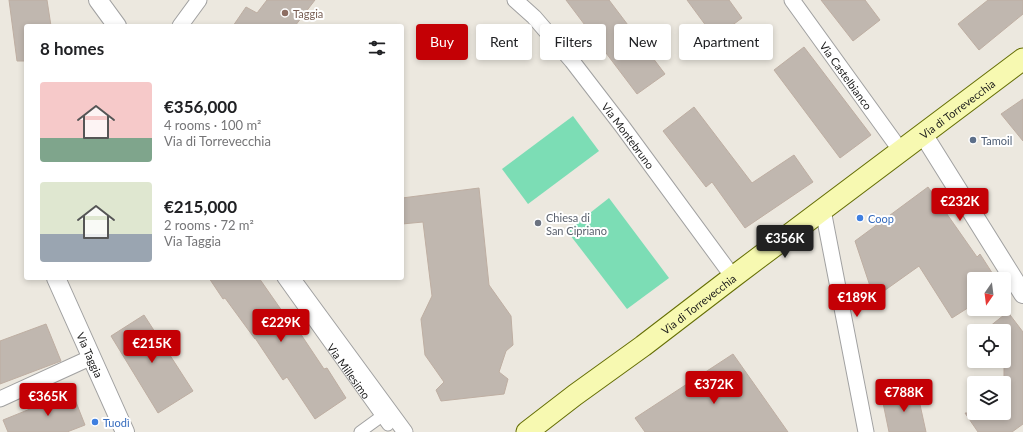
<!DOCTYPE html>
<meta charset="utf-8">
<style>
:root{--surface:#fff;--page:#f2f2f2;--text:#202124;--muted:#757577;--accent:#c40005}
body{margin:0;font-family:Lato,sans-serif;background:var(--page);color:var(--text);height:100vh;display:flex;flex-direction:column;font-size:15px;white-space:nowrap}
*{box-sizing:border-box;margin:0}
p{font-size:13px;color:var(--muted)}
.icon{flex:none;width:22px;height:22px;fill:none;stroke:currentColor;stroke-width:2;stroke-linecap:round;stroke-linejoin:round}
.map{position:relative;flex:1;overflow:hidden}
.sheet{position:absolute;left:24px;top:24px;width:380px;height:256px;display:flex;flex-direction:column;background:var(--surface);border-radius:4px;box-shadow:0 2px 6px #0003}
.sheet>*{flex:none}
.banner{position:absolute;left:416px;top:24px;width:380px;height:36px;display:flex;gap:8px}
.needle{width:26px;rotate:194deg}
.buttons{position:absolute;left:967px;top:272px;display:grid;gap:8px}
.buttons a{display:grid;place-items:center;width:44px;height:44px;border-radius:4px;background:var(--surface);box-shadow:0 2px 6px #0003;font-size:20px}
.price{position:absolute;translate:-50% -34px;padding:0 9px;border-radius:4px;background:var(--accent);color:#fff;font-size:13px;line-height:26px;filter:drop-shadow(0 1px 2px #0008)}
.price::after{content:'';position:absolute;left:50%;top:24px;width:12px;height:9px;margin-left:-6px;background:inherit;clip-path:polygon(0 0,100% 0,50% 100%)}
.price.current{background:#222;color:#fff}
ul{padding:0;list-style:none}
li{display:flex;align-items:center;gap:12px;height:100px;padding:0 16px}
li span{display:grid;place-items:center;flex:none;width:112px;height:80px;border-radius:4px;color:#555}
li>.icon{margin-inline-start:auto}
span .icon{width:48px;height:48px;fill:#fffc;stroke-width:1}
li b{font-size:17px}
h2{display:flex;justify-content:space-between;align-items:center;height:48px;padding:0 16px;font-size:17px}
.tag{padding:0 14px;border-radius:4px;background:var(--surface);box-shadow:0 2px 6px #0003;font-size:14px;line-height:36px}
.tag.current{background:var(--accent);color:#fff}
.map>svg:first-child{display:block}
.pitch{fill:#7cddb5}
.building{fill:#c0b7af;stroke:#beaea2}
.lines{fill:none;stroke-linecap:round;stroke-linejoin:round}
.pedestrian-casing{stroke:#a1a1a1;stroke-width:13}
.minor-casing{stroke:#a1a1a1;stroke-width:17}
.tertiary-casing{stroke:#a1a1a1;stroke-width:20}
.secondary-casing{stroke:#656e05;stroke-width:23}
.pedestrian{stroke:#fff;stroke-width:11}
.minor{stroke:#fff;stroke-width:15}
.tertiary{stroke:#fff;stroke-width:18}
.secondary{stroke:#f7f9b1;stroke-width:21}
.education-dot{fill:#8d6e63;stroke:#fff;stroke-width:1.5}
.service-dot{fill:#5c6f8a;stroke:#fff;stroke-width:1.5}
.shop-dot{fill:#3f7fe0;stroke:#fff;stroke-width:1.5}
.worship-dot{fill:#6b7280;stroke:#fff;stroke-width:1.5}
.labels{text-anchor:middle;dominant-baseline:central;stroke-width:4;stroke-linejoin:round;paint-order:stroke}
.education-label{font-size:11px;fill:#785e54;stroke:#fff;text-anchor:start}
.street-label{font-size:11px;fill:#1a1a1a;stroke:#fff}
.service-label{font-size:11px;fill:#4e5e75;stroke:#fff;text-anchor:start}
.worship-label{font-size:11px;fill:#5b616d;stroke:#fff;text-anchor:start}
.shop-label{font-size:11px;fill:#366cbe;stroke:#fff;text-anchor:start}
</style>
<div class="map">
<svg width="1023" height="432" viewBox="0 0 1023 432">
<rect width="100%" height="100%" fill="#ece8df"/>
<g class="pitch">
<polygon points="573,116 599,151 528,204 502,169"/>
<polygon points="609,198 669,278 627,309 567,231"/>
</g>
<g class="building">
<polygon points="9,0 47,0 51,26 26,26 26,61 17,61"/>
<polygon points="267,0 315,0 295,26 233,26 246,7 257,13"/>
<polygon points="566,0 609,0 665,74 637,94"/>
<polygon points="687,0 729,0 742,18 715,38"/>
<polygon points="821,0 865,0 880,20 853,41"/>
<polygon points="988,0 1023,0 1023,14 979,50 958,24"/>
<polygon points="804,47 871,135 840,158 774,70"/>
<polygon points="1023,99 1023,141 1001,114"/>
<polygon points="694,107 752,183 794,155 813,182 745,228 712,182 706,187 663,131"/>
<polygon points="928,187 977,257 980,254 996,279 974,279 974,304 952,318 919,266 874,298 855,241"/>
<polygon points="479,188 489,285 511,316 513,345 506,351 499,372 508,379 504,394 441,401 436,390 444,382 425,355 421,319 432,296 423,222 402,224 402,198"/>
<polygon points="209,278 259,278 296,331 298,330 324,369 327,368 346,398 315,419 287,377 283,380 255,338 255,339 225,298 223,299"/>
<polygon points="1004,307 1023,332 1023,424 1012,432 978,432 965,413 1004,413 1004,331 984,331 1004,315"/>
<polygon points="144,315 193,391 158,413 111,336"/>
<polygon points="46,324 61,361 0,384 0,341"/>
<polygon points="733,354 788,432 645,432 635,418"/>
<polygon points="917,391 926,432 889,432 882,398"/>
<polygon points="72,392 85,425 67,432 8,432 3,420"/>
</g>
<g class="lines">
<g class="pedestrian-casing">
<g id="pedestrian">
<path id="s1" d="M283,278L388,425"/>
<polyline points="360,432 382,416"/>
</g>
</g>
<g class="minor-casing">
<g id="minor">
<path id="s2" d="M515,0L534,17L572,61L622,126L733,277"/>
<path id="s3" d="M792,0L901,151"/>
<polyline points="180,26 199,0"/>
<polyline points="823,210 866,432"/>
<polyline points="292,278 405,432"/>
<polyline points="0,399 92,357"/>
</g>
</g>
<g class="tertiary-casing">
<g id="tertiary">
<polyline points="98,0 117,26"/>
<polyline points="923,134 1023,294"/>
<path id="s4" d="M56,278L125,432"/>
</g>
</g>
<g class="secondary-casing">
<g id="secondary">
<path id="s5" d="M527,432L575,395L643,346L733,277L1023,59"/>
</g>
</g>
<use href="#pedestrian" class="pedestrian"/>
<use href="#minor" class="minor"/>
<use href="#tertiary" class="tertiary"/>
<use href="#secondary" class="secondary"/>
</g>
<circle class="education-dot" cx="285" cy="13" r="4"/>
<circle class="service-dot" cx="973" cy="140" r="4"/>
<g class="shop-dot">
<circle cx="860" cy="218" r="4"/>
<circle cx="95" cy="422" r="4"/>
</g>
<circle class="worship-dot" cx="538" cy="223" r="4"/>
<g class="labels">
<g class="education-label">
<text x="293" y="13">Taggia</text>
</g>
<g class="street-label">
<text stroke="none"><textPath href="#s3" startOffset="93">Via Castelbianco</textPath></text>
<text stroke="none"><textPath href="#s5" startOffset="538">Via di Torrevecchia</textPath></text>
<text stroke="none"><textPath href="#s2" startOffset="177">Via Montebruno</textPath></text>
<text stroke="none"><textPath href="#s5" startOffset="214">Via di Torrevecchia</textPath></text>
<text stroke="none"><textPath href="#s4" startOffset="84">Via Taggia</textPath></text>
<text stroke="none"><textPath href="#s1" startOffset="114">Via Millesimo</textPath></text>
</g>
<g class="service-label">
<text x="981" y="140">Tamoil</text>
</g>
<g class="worship-label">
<text x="546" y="217">Chiesa di<tspan x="546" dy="13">San Cipriano</tspan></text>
</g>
<g class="shop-label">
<text x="868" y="218">Coop</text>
<text x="103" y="422">Tuodì</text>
</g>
</g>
</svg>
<div class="buttons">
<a><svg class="needle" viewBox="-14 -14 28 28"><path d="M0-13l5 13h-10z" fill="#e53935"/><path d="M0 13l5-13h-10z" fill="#757577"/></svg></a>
<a><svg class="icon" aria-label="locate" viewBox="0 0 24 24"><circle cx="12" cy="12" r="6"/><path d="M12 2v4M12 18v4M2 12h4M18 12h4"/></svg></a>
<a><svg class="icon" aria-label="layers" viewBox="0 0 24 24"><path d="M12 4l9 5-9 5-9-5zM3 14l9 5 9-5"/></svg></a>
</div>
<b class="price" style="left:960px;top:222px">€232K</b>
<b class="price current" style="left:785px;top:259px">€356K</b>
<b class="price" style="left:857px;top:318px">€189K</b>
<b class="price" style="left:281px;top:343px">€229K</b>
<b class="price" style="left:152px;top:364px">€215K</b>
<b class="price" style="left:714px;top:405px">€372K</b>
<b class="price" style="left:904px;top:413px">€788K</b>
<b class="price" style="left:48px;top:417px">€365K</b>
<div class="banner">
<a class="tag current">Buy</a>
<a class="tag">Rent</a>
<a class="tag">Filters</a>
<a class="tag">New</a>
<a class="tag">Apartment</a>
</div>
<section class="sheet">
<h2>8 homes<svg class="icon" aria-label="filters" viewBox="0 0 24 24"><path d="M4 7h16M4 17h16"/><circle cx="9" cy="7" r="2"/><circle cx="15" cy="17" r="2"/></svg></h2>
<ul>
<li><span style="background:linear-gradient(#f6c9c9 70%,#7fa58c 0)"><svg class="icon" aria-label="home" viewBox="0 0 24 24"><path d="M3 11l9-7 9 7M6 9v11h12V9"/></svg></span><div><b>€356,000</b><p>4 rooms · 100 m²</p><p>Via di Torrevecchia</p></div></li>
<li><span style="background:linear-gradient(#dfe7d0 65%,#9aa5b1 0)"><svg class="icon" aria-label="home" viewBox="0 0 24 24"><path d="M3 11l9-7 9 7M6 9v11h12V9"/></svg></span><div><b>€215,000</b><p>2 rooms · 72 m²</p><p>Via Taggia</p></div></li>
</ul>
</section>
</div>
